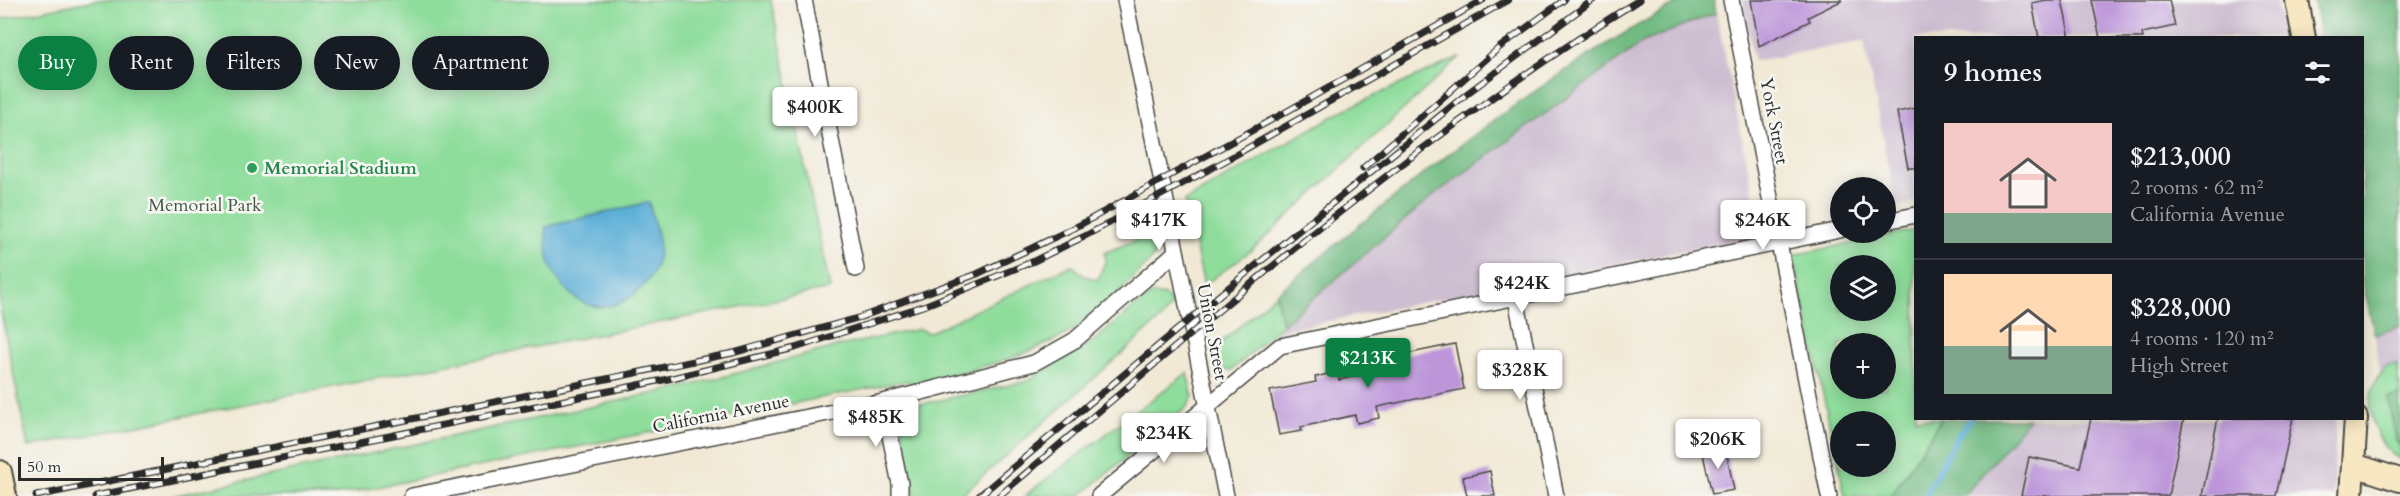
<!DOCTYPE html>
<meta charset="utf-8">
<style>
:root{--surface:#171b24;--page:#242831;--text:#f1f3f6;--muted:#9ea1a6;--line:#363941;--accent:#0b8043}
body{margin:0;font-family:Cardo,serif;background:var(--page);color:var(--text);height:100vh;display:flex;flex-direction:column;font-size:22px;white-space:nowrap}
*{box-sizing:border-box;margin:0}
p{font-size:20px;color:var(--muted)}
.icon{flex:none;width:33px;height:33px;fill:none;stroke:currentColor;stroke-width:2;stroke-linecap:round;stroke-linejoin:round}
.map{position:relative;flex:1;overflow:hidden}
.details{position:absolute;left:1914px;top:36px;width:450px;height:384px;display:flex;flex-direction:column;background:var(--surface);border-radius:0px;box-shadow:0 3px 15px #0003}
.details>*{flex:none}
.guide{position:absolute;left:18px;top:36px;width:570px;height:54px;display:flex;gap:12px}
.buttons{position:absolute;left:1830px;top:177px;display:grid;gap:12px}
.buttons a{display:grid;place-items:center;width:66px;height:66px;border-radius:50%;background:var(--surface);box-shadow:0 3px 15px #0003;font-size:30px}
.scale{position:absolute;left:18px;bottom:15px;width:146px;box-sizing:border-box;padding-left:6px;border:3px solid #2b2b2b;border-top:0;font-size:16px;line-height:21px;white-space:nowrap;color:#2b2b2b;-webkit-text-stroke:4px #f6f6f2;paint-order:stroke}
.price{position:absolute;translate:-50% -51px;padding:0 14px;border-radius:6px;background:#fff;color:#222;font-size:20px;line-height:39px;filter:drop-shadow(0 2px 3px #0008)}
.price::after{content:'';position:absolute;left:50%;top:36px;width:18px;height:14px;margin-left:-9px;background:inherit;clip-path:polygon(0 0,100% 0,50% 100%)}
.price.current{background:var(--accent);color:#fff}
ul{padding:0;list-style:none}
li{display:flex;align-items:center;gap:18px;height:150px;padding:0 30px}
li+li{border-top:2px solid var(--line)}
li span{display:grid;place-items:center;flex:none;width:168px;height:120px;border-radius:0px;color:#555}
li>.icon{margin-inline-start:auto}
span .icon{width:72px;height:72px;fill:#fffc;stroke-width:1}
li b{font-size:26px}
h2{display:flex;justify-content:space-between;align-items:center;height:72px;padding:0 30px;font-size:26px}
.chip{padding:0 21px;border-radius:27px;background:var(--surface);box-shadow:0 3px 15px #0003;font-size:21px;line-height:54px}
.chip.current{background:var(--accent);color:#fff}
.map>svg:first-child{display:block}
.industrial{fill:#cebed1}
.green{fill:#8edd9b;stroke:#5c8463;stroke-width:1.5;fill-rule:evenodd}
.forest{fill:#72bc83;stroke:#4e7457;stroke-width:1.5}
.water{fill:#5bafd7;stroke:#436d81;stroke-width:1.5}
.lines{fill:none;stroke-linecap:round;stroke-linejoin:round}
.stream{stroke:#5bafd7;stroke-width:6}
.building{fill:#bd96da}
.street-casing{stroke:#494844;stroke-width:18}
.secondary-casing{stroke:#494844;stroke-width:26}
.street{stroke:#fff;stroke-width:15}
.secondary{stroke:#f7e8c3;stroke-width:22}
.rail-casing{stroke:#2b2b2b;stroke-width:7}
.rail{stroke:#f6f6f2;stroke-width:4.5;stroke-dasharray:14;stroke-linecap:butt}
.leisure-dot{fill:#2e9e5b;stroke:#f6f6f2;stroke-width:2}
.labels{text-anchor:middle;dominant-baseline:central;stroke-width:5;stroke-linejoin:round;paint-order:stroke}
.street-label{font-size:18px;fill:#2b2b2b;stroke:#f6f6f2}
.leisure-label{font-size:18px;font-weight:bold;fill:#27864d;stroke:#f6f6f2;text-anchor:start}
.park-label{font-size:18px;fill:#445847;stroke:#f6f6f2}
</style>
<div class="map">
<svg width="2400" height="496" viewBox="0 0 2400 496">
<rect width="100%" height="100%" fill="#f6f6f2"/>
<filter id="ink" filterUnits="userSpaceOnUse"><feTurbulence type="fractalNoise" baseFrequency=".0167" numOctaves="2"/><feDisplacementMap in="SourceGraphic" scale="12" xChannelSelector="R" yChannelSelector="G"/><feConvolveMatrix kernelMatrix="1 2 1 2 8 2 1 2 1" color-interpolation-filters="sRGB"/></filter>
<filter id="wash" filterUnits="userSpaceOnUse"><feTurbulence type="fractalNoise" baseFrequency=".008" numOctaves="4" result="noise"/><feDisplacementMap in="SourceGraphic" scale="24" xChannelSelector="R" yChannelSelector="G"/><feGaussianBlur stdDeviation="1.35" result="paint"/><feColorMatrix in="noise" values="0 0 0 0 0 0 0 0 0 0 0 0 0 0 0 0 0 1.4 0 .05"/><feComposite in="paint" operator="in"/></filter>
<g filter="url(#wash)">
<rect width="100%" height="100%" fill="#f1e9d5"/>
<g class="industrial">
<polygon points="1743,0 2276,0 2284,37 1916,38 1915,202 1896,206 1864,41 1754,61"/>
<polygon points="1716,13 1760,226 1755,234 1742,239 1274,332 1434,195 1643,42"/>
<polygon points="2400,326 2400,371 2398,365 2385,367 2379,376 2375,335"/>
<polygon points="2029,419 2336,419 2333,496 1964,496"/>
</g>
<g class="green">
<polygon points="95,0 771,0 830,289 28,447 0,307 0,19"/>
<polygon points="1460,57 1252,250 1204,285 1185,201 1344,110"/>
<path d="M1915,230L1916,418L1941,419L1891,496H1845L1793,255ZM1840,266H1886V310H1840ZM1840,344H1886V388H1840ZM1840,422H1886V466H1840Z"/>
<path d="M1158,231L1156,253L1149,262C1129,282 1102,313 1079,327C1029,358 971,370 915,384L905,381L333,496H173L688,386L839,346L919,329L928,333L1072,265L1084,276L1098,280L1106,259L1104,253Z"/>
<polygon points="1153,294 1166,296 1172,305 1162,318 960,496 915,496 900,418 904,411 917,405 1028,381 1094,341 1139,303"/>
<polygon points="1276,294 1282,325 1232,370 1220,371 1216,347"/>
<path d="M2398,365L2400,396L2398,395L2396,441L2400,446V459C2377,448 2365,412 2373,388C2375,380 2381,373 2385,367Z"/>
<polygon points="1187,373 1193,397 1187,407 1080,496 1024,496"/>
</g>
<g class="forest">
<path d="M1683,0H1714L1716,13L1643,42L1434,195L1282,325L1276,294C1405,187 1535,79 1683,0Z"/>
<polygon points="2314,0 2400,0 2400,326 2375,335 2362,280 2362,38 2320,37"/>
<polygon points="2398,395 2400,396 2400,446 2396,441 2388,399"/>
<polygon points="1941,419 2029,419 1964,496 1891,496"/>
</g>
<path class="water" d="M649,202C652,216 658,232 659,247C661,281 619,317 586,304C570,298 556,279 550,264C546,253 547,238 545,227Z"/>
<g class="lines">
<polyline class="stream" points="1925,496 1957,437 1971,418"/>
</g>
<g id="blocks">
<g class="building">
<polygon points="1751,0 1843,0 1808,17 1810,21 1759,46"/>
<polygon points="2046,0 2062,0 2070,38 2039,38 2032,3"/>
<polygon points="2092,0 2169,0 2175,26 2142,33 2143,38 2100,38"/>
<polygon points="1916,108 1916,168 1908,168 1897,112"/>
<polygon points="1455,344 1464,389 1377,407 1379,418 1357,423 1355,415 1301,427 1302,431 1279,435 1270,391 1316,382 1315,377 1337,372 1339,380 1374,372 1372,361"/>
<polygon points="2091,418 2184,418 2168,496 2021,496 2029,457 2080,467"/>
<polygon points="2218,418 2293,418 2276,496 2202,496"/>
<polygon points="1725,445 1734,490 1712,494 1702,450"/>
<polygon points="1490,471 1495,496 1467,496 1463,477"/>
</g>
</g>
</g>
<g filter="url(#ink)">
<use href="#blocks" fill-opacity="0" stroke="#494844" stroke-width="1.5"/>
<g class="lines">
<g class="street-casing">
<g id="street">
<polyline points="804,0 856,269"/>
<polyline points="1125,0 1226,496"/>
<polyline points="1731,0 1829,496"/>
<polyline points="1886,221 1916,215"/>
<polyline points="1516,299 1556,496"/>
<polyline points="883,402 900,484 900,496"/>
<polyline points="412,496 883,402 1034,363 1075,340 1176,252"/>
<polyline points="1099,496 1280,346 1840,230"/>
</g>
</g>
<g class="secondary-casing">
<g id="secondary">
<polyline points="2297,0 2304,38"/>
<polyline points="2354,465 2400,480"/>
<polyline points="0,472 5,496"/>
<polyline points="2351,496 2356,418"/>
</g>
</g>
<use href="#street" class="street"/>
<use href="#secondary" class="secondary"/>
<g class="rail-casing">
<g id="rail">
<polyline points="1363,168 1500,47 1564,0"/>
<polyline points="36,496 733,353 861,317 977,274 1076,227 1284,113 1483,0"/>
<polyline points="95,496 668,379 795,348 926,305 1034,261 1083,237 1223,162 1508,0"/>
<polyline points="979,496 1190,319 1469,92 1593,0"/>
<path d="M999,496C1205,322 1409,142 1639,0"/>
</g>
</g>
<use href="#rail" class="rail"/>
</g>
</g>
<circle class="leisure-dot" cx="252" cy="168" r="6"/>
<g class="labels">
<g class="street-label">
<text transform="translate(1774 121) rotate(79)">York Street</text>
<text transform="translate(1212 332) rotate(79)">Union Street</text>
<text transform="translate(721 414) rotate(-11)">California Avenue</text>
</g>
<g class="leisure-label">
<text x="264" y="168">Memorial Stadium</text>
</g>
<g class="park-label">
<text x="205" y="205">Memorial Park</text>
</g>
</g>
</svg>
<div class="buttons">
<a><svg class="icon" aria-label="locate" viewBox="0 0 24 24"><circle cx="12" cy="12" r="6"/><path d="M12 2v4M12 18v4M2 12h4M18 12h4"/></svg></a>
<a><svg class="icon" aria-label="layers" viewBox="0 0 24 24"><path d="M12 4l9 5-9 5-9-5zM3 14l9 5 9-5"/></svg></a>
<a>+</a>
<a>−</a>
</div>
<div class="scale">50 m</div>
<b class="price" style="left:815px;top:138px">$400K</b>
<b class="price" style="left:1159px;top:251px">$417K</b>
<b class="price" style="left:1763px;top:251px">$246K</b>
<b class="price" style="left:1522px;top:314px">$424K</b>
<b class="price current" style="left:1368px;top:389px">$213K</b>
<b class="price" style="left:1520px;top:401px">$328K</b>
<b class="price" style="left:876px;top:448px">$485K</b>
<b class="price" style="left:1164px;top:464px">$234K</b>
<b class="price" style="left:1718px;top:470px">$206K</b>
<div class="guide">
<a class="chip current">Buy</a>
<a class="chip">Rent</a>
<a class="chip">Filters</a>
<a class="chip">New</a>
<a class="chip">Apartment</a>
</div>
<section class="details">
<h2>9 homes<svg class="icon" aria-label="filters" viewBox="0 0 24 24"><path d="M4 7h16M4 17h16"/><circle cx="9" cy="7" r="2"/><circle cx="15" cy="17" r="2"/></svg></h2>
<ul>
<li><span style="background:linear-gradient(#f6c9c9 75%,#7fa58c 0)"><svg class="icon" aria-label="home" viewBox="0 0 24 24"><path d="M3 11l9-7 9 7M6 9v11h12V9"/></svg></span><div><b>$213,000</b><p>2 rooms · 62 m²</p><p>California Avenue</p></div></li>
<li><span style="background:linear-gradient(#ffd9b3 60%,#7fa58c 0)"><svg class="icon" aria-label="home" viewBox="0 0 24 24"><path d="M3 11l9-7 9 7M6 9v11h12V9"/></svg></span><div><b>$328,000</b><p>4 rooms · 120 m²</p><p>High Street</p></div></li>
</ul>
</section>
</div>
